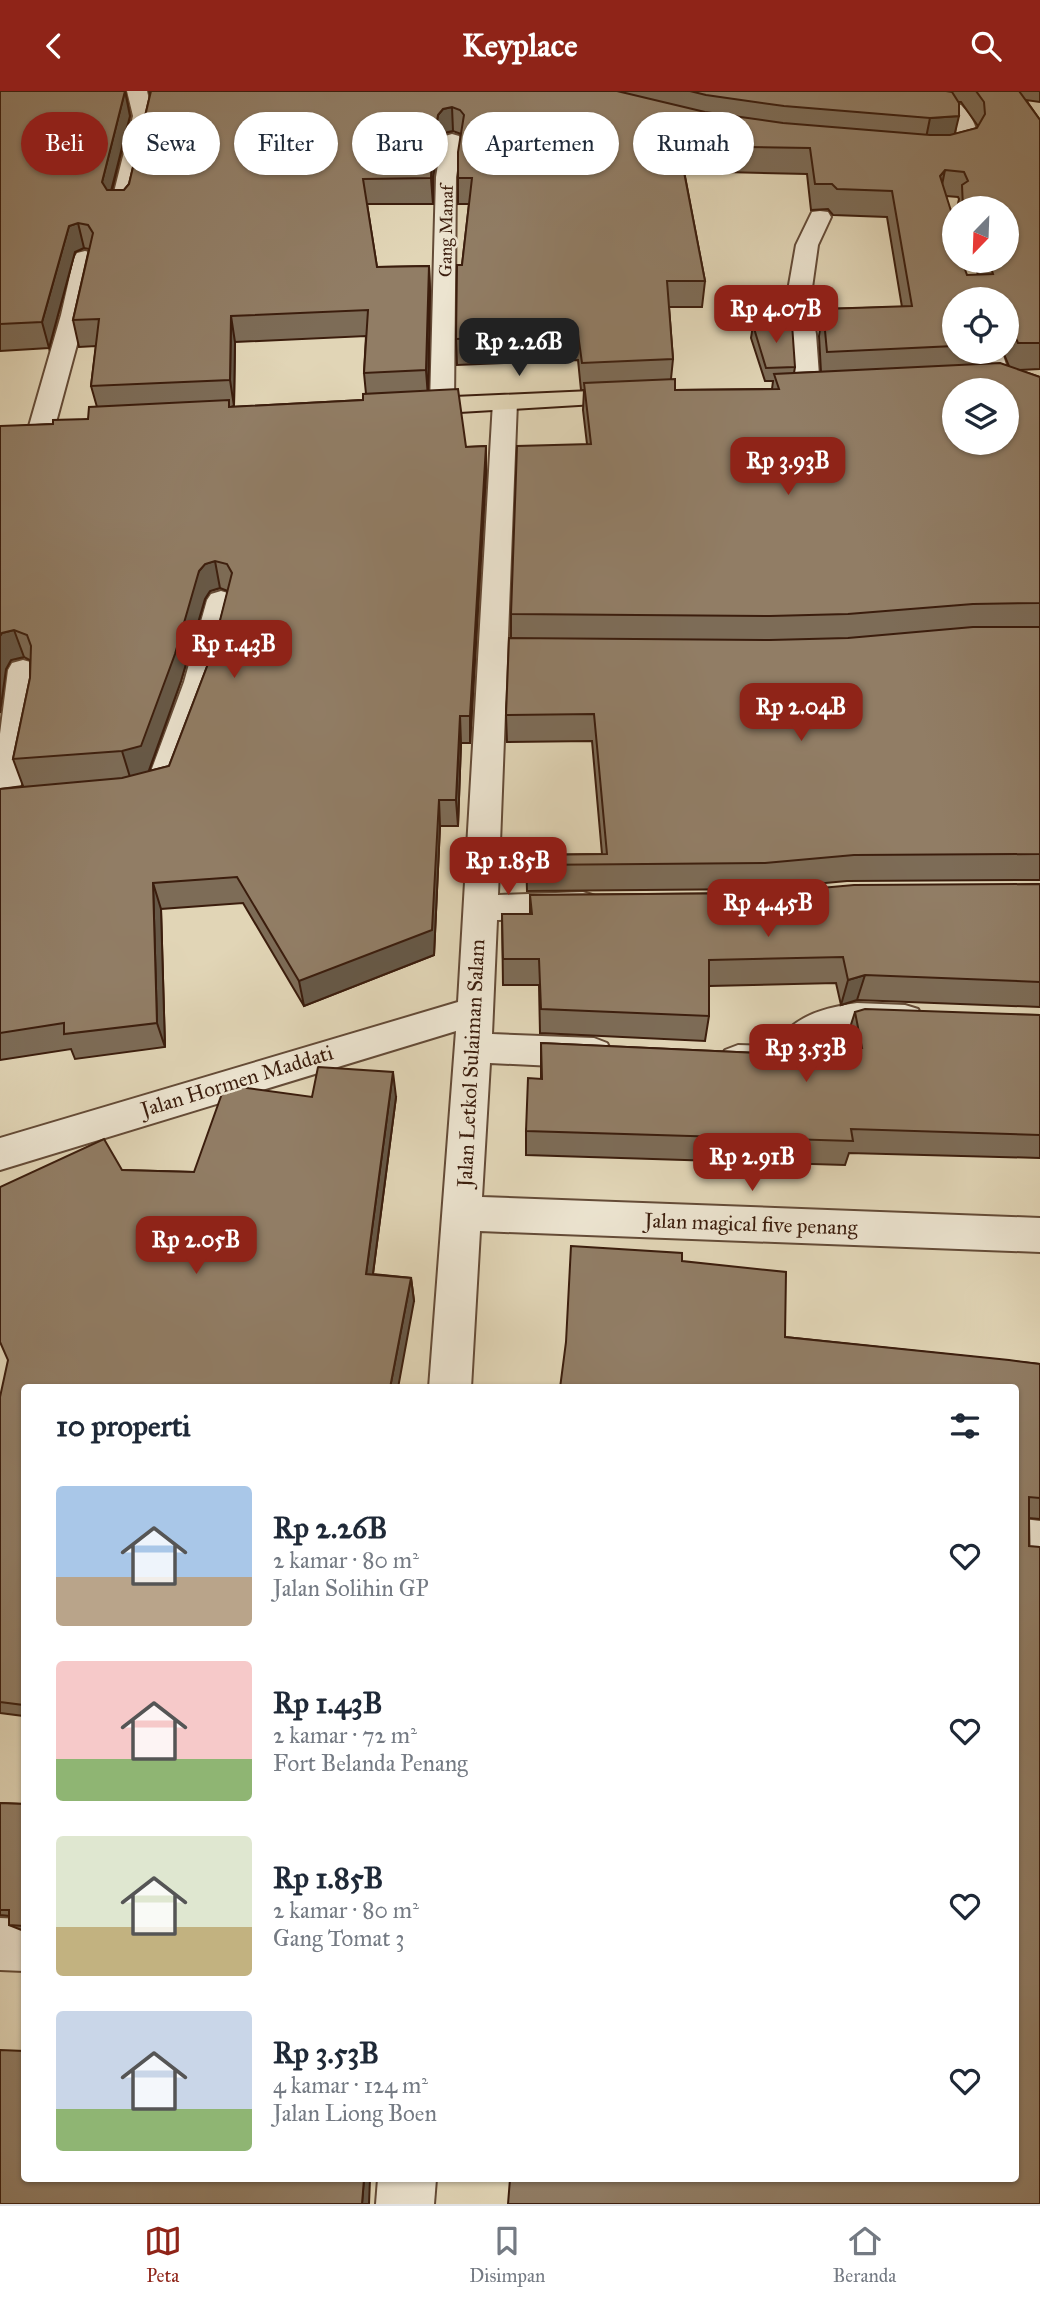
<!DOCTYPE html>
<html lang="id">
<meta charset="utf-8">
<style>
:root{--surface:#fff;--page:#f6f6f7;--text:#1f2937;--muted:#747a83;--line:#e0e1e3;--accent:#8f2418}
body{margin:0;font-family:"IM FELL Great Primer",serif;background:var(--page);color:var(--text);height:100vh;display:flex;flex-direction:column;font-size:26px;white-space:nowrap}
*{box-sizing:border-box;margin:0}
p{font-size:23px;color:var(--muted)}
.icon{flex:none;width:38px;height:38px;fill:none;stroke:currentColor;stroke-width:2;stroke-linecap:round;stroke-linejoin:round}
.map{position:relative;flex:1;overflow:hidden}
.details{position:absolute;left:21px;top:1293px;width:998px;height:798px;display:flex;flex-direction:column;background:var(--surface);border-radius:7px;box-shadow:0 2px 5px #0004}
.details>*{flex:none}
.banner{position:absolute;left:21px;top:21px;width:999px;height:63px;display:flex;gap:14px}
.needle{width:46px;rotate:203deg}
.tools{position:absolute;left:942px;top:105px;display:grid;gap:14px}
.tools a{display:grid;place-items:center;width:77px;height:77px;border-radius:50%;background:var(--surface);box-shadow:0 2px 5px #0004;font-size:35px}
.price{position:absolute;translate:-50% -60px;padding:0 16px;border-radius:14px;background:var(--accent);color:#fff;font-size:23px;line-height:46px;filter:drop-shadow(0 2px 4px #0008)}
.price::after{content:'';position:absolute;left:50%;top:42px;width:21px;height:16px;margin-left:-10px;background:inherit;clip-path:polygon(0 0,100% 0,50% 100%)}
.price.active{background:#222;color:#fff}
ul{padding:0;list-style:none}
li{display:flex;align-items:center;gap:21px;height:175px;padding:0 35px}
li span{display:grid;place-items:center;flex:none;width:196px;height:140px;border-radius:7px;color:#555}
li>.icon{margin-inline-start:auto}
span .icon{width:84px;height:84px;fill:#fffc;stroke-width:1}
li b{font-size:30px}
h2{display:flex;justify-content:space-between;align-items:center;height:84px;padding:0 35px;font-size:30px}
.tag{padding:0 24px;border-radius:32px;background:var(--surface);box-shadow:0 2px 5px #0004;font-size:24px;line-height:63px}
.tag.active{background:var(--accent);color:#fff}
header{display:flex;justify-content:space-between;align-items:center;height:91px;padding:0 35px;background:var(--accent);color:#fff;font-size:32px;font-weight:700}
.tabs{display:flex;justify-content:space-around;align-items:center;height:98px;border-top:2px solid var(--line);background:var(--surface);font-size:19px;color:var(--muted)}
.tabs a{display:grid;justify-items:center;gap:4px}
.tabs .active{color:var(--accent)}
.map>svg:first-child{display:block}
.lines{fill:none;stroke-linecap:round;stroke-linejoin:round}
.minor-casing{stroke:#644b37;stroke-width:4}
.major-casing{stroke:#3b1d0d;stroke-width:4}
.minor{fill:#ece4d0;fill-rule:evenodd}
.major{fill:#e1d5b6;fill-rule:evenodd}
.wall{fill:#7d6c57;stroke:#3b1d0d;stroke-width:2;fill-rule:evenodd}
.shaded-wall{fill:#665847;stroke:#3b1d0d;stroke-width:2}
.building{fill:#917d65;stroke:#3b1d0d;stroke-width:2;fill-rule:evenodd}
.labels{text-anchor:middle;dominant-baseline:central;stroke-width:5;stroke-linejoin:round;paint-order:stroke}
.far-street-label{font-size:18px;fill:#3b1d0d;stroke:#ece4d0}
.street-label{font-size:21px;fill:#3b1d0d;stroke:#ece4d0}
</style>
<header><svg class="icon" aria-label="back" viewBox="0 0 24 24"><path d="M15 5l-7 7 7 7"/></svg>Keyplace<svg class="icon" aria-label="search" viewBox="0 0 24 24"><circle cx="10" cy="10" r="6"/><path d="M15 15l6 6"/></svg></header>
<div class="map">
<svg width="1040" height="2113" viewBox="0 0 1040 2113">
<rect width="100%" height="100%" fill="#e1d5b6"/>
<filter id="stains"><feTurbulence type="fractalNoise" baseFrequency=".00286" numOctaves="4"/><feColorMatrix values="0 0 0 0 .2 0 0 0 0 .09 0 0 0 0 .02 0 0 0 .5 -.17"/></filter>
<radialGradient id="worn" r=".72"><stop offset=".6" stop-color="#630" stop-opacity="0"/><stop offset="1" stop-color="#630" stop-opacity=".3"/></radialGradient>
<g class="lines">
<g class="minor-casing">
<g id="minor">
<polygon points="127,0 147,0 153,25 132,117 129,122 113,122 110,117 133,25"/>
<path d="M809,0H863L961,14C974,28 983,43 971,60L944,67L923,65L920,61L923,57L956,52V36L948,23L819,6Z"/>
<polygon points="452,43 459,45 462,49 456,86 454,314 451,319 442,321 433,319 430,314 436,86 442,49 445,45"/>
<polygon points="820,120 828,121 831,126 818,154 810,211 816,243 820,298 817,303 808,305 799,303 796,298 792,243 786,211 796,154 812,121"/>
<polygon points="85,160 93,162 96,167 85,224 55,335 51,340 42,343 33,340 29,335 61,224 74,167 77,162"/>
<polygon points="978,261 1002,261 1010,286 1040,298 1040,314 990,295"/>
<polygon points="505,304 514,306 517,311 498,804 583,801 595,805 600,814 595,823 583,827 497,829 492,943 594,947 607,952 612,962 607,972 594,977 490,972 482,1106 1040,1127 1040,1161 480,1140 471,1297 429,1297 456,940 0,1079 0,1047 458,911 493,311 496,306"/>
<polygon points="221,500 231,503 235,509 214,591 188,661 181,688 169,702 128,711 117,708 112,700 117,692 150,683 184,591 207,509 211,503"/>
<path d="M23,569L34,572C47,593 22,688 16,715L11,723L0,726V643L8,579L12,572Z"/>
<path d="M857,912L905,914L918,918L923,928L918,938C893,946 867,937 842,943C821,947 812,960 798,974C781,990 746,986 725,979L720,969L725,959L738,954L770,955C798,925 817,918 857,912Z"/>
<polygon points="1015,1427 1040,1430 1040,1474 1015,1471"/>
<polygon points="0,1827 24,1828 24,1880 0,1879"/>
<polygon points="378,2088 436,2088 434,2113 376,2113"/>
</g>
</g>
<g class="major-casing">
<polygon id="major" points="636,298 645,300 648,305 645,310 409,324 400,321 396,316 400,311 409,308"/>
</g>
<use href="#minor" class="minor"/>
<use href="#major" class="major"/>
</g>
<g class="wall">
<path d="M0,0H125L130,25L112,99H124L129,93L150,4L149,0H1040V11L1026,9L1040,29V278L1019,279L1040,286V789L847,790L760,798L527,800L526,764L602,763L592,650L507,651L506,624L511,547V523L587,353L583,319L584,299H581L578,269L457,274L456,248L462,174L469,113H458V87L461,43L453,40L444,42L439,49L433,86V113H367L377,176L429,175L430,201L428,300L466,356L486,355V382L470,652H461L458,735H440L434,864L304,915L243,812L161,818L165,956L75,968L71,958L0,969V698L23,695L13,668L30,587V569L24,566L11,569L6,578L0,336L53,333L88,328L97,316L91,295L96,255L79,256L73,229L89,158L84,157L75,161L49,257L0,260ZM958,11H961L978,35L977,37L955,43ZM684,80L807,83L811,119L828,118L833,124L887,126L902,216L823,218L819,245L821,281L794,282L795,276L753,234L751,247L765,290H773L772,298L675,299L671,288L673,268L669,216H702L705,190ZM946,105L958,106L959,108L957,117H1006V170H974L978,184H967L954,170ZM954,208H1006V261H1003L1009,275L984,273L987,261H954ZM366,245L364,282L366,303L363,309L231,316L234,315L235,251ZM220,497L228,500L211,565L169,675L149,680L181,590L205,508L210,500Z"/>
<polygon points="1040,793 1040,916 857,909 841,914 836,892 709,895 709,925 705,950 540,942 539,894 503,894 502,823 530,823 530,804 765,802"/>
<polygon points="855,921 1040,924 1040,1067 849,1062 845,1074 526,1064 526,1040 541,988 541,952 780,963 849,957 847,946"/>
<polygon points="312,1006 396,1006 373,1183 411,1187 414,1210 24,1297 24,1625 0,1622 0,1306 122,1079 194,1081"/>
<polygon points="682,1170 785,1246 1040,1273 1040,1428 1029,1427 1040,2113 1015,2088 1015,1297 560,1297"/>
<polygon points="0,1712 24,1713 24,1840 9,1834 9,1825 0,1824"/>
</g>
<g class="shaded-wall">
<polygon points="125,0 130,25 107,116 102,91"/>
<polygon points="452,16 453,40 444,42 439,49 433,86 433,113 431,87 432,60 438,24 443,18"/>
<polygon points="959,25 953,50 925,52 930,27"/>
<polygon points="945,79 940,104 940,85"/>
<polygon points="78,132 84,157 75,161 49,257 42,231 69,135"/>
<polygon points="429,175 430,201 428,306 426,279"/>
<polygon points="231,225 235,251 234,315 230,289"/>
<polygon points="486,355 486,382 470,652 470,625"/>
<polygon points="215,470 220,497 210,500 205,508 181,590 148,682 130,686 122,660 199,480 205,473"/>
<polygon points="14,539 24,566 11,569 6,578 0,622 0,545 2,542"/>
<polygon points="460,625 461,652 458,735 456,709"/>
<polygon points="439,709 440,735 434,864 304,915 299,890"/>
<polygon points="153,792 161,818 165,956 157,932"/>
<polygon points="865,884 857,909 841,914 848,889"/>
<polygon points="393,981 396,1006 370,1205 366,1183"/>
<polygon points="411,1187 414,1210 398,1297 390,1297"/>
<polygon points="364,2088 370,2088 369,2113 362,2113"/>
</g>
<g class="building">
<path d="M0,0H125L102,91L107,99H124L129,93L151,0H617L705,21L783,32L930,44H950L977,37L985,23L984,11L976,0H1019L1040,29V252H1018L1009,232H1006V208H954V255L827,261L823,218L912,215L892,100L837,98L832,93H815L810,57L679,55L705,190H667L673,268L582,272L578,243L456,248L457,174H462L472,87H458V61L464,24L460,19L452,16L443,18L438,24L432,60L431,87L363,88L377,176L429,175L426,279L364,282L368,219L231,225L230,289L91,295L99,228L73,229L93,142L88,134L78,132L69,135L42,231L0,233ZM945,79L964,81L968,90L962,94L963,117H1006V170H989L993,183L967,184L962,170H954V123H952L940,85Z"/>
<polygon points="690,0 946,0 952,1 959,12 959,25 930,27 784,15 706,4"/>
<polygon points="792,233 795,276 766,277 753,234"/>
<path d="M1000,272L1040,286V512L973,513L848,523L770,525L511,523L517,355L591,353L584,292L675,288V299L779,298L774,283ZM954,299H1006V352H954Z"/>
<polygon points="458,298 466,356 486,355 470,625 460,625 456,709 439,709 432,839 299,890 237,786 153,792 157,932 64,943 64,932 0,942 0,698 122,687 169,675 211,565 232,482 227,473 215,470 205,473 199,480 175,563 141,655 122,660 13,668 30,587 31,555 27,544 14,539 2,542 0,545 0,335 53,333 53,329 88,328 89,316 229,309 229,316 363,309 363,303"/>
<polygon points="973,536 1040,536 1040,763 854,764 765,772 527,774 526,764 607,763 594,623 506,624 509,547 770,549 848,547"/>
<polygon points="1040,793 1040,891 865,884 848,889 843,866 709,869 709,925 541,918 539,868 503,868 502,823 532,823 530,804 765,802 854,794"/>
<polygon points="865,918 1040,924 1040,1044 851,1038 853,1050 526,1040 528,987 542,988 541,952 780,963 799,955 862,957 855,921"/>
<polygon points="318,976 393,981 366,1183 411,1187 390,1297 24,1297 24,1614 0,1611 0,1306 8,1269 0,1251 0,1096 104,1048 122,1079 194,1081 225,994 312,1006"/>
<polygon points="571,1155 682,1162 682,1170 786,1181 785,1246 1009,1269 1040,1273 1040,1407 1029,1406 1029,1455 1040,1456 1040,2113 508,2113 510,2088 1015,2088 1015,1765 1017,1756 1015,1755 1015,1297 560,1297 566,1251"/>
<polygon points="0,1712 24,1713 24,1835 9,1834 9,1819 0,1819"/>
<polygon points="0,1959 24,1960 24,2088 364,2088 362,2113 0,2113"/>
</g>
<g class="labels">
<g class="far-street-label">
<text transform="translate(446 140) rotate(-89)">Gang Manaf</text>
</g>
<g class="street-label">
<text transform="translate(471 972) rotate(-87)">Jalan Letkol Sulaiman Salam</text>
<text transform="translate(237 990) rotate(-17)">Jalan Hormen Maddati</text>
<text transform="translate(751 1133) rotate(2)">Jalan magical five penang</text>
</g>
</g>
<rect width="100%" height="100%" filter="url(#stains)"/>
<rect width="100%" height="100%" fill="url(#worn)"/>
</svg>
<div class="tools">
<a><svg class="needle" viewBox="-14 -14 28 28"><path d="M0-13l5 13h-10z" fill="#e53935"/><path d="M0 13l5-13h-10z" fill="#747a83"/></svg></a>
<a><svg class="icon" aria-label="locate" viewBox="0 0 24 24"><circle cx="12" cy="12" r="6"/><path d="M12 2v4M12 18v4M2 12h4M18 12h4"/></svg></a>
<a><svg class="icon" aria-label="layers" viewBox="0 0 24 24"><path d="M12 4l9 5-9 5-9-5zM3 14l9 5 9-5"/></svg></a>
</div>
<b class="price" style="left:776px;top:254px">Rp 4.07B</b>
<b class="price active" style="left:519px;top:287px">Rp 2.26B</b>
<b class="price" style="left:788px;top:406px">Rp 3.93B</b>
<b class="price" style="left:234px;top:589px">Rp 1.43B</b>
<b class="price" style="left:801px;top:652px">Rp 2.04B</b>
<b class="price" style="left:508px;top:806px">Rp 1.85B</b>
<b class="price" style="left:768px;top:848px">Rp 4.45B</b>
<b class="price" style="left:806px;top:993px">Rp 3.53B</b>
<b class="price" style="left:752px;top:1102px">Rp 2.91B</b>
<b class="price" style="left:196px;top:1185px">Rp 2.05B</b>
<div class="banner">
<a class="tag active">Beli</a>
<a class="tag">Sewa</a>
<a class="tag">Filter</a>
<a class="tag">Baru</a>
<a class="tag">Apartemen</a>
<a class="tag">Rumah</a>
</div>
<section class="details">
<h2>10 properti<svg class="icon" aria-label="filters" viewBox="0 0 24 24"><path d="M4 7h16M4 17h16"/><circle cx="9" cy="7" r="2"/><circle cx="15" cy="17" r="2"/></svg></h2>
<ul>
<li><span style="background:linear-gradient(#a9c7e8 65%,#b9a48a 0)"><svg class="icon" aria-label="home" viewBox="0 0 24 24"><path d="M3 11l9-7 9 7M6 9v11h12V9"/></svg></span><div><b>Rp 2.26B</b><p>2 kamar · 80 m²</p><p>Jalan Solihin GP</p></div><svg class="icon" aria-label="heart" viewBox="0 0 24 24"><path d="M12 20l-8-8c-3-5 5-10 8-4 3-6 11-1 8 4z"/></svg></li>
<li><span style="background:linear-gradient(#f6c9c9 70%,#8fb573 0)"><svg class="icon" aria-label="home" viewBox="0 0 24 24"><path d="M3 11l9-7 9 7M6 9v11h12V9"/></svg></span><div><b>Rp 1.43B</b><p>2 kamar · 72 m²</p><p>Fort Belanda Penang</p></div><svg class="icon" aria-label="heart" viewBox="0 0 24 24"><path d="M12 20l-8-8c-3-5 5-10 8-4 3-6 11-1 8 4z"/></svg></li>
<li><span style="background:linear-gradient(#dfe7d0 65%,#c2b280 0)"><svg class="icon" aria-label="home" viewBox="0 0 24 24"><path d="M3 11l9-7 9 7M6 9v11h12V9"/></svg></span><div><b>Rp 1.85B</b><p>2 kamar · 80 m²</p><p>Gang Tomat 3</p></div><svg class="icon" aria-label="heart" viewBox="0 0 24 24"><path d="M12 20l-8-8c-3-5 5-10 8-4 3-6 11-1 8 4z"/></svg></li>
<li><span style="background:linear-gradient(#c9d6e8 70%,#8fb573 0)"><svg class="icon" aria-label="home" viewBox="0 0 24 24"><path d="M3 11l9-7 9 7M6 9v11h12V9"/></svg></span><div><b>Rp 3.53B</b><p>4 kamar · 124 m²</p><p>Jalan Liong Boen</p></div><svg class="icon" aria-label="heart" viewBox="0 0 24 24"><path d="M12 20l-8-8c-3-5 5-10 8-4 3-6 11-1 8 4z"/></svg></li>
</ul>
</section>
</div>
<nav class="tabs">
<a class="active"><svg class="icon" aria-label="map" viewBox="0 0 24 24"><path d="M3 6l6-2 6 2 6-2v14l-6 2-6-2-6 2zM9 4v14M15 6v14"/></svg>Peta</a>
<a><svg class="icon" aria-label="saved" viewBox="0 0 24 24"><path d="M7 4h10v16l-5-4-5 4z"/></svg>Disimpan</a>
<a><svg class="icon" aria-label="home" viewBox="0 0 24 24"><path d="M3 11l9-7 9 7M6 9v11h12V9"/></svg>Beranda</a>
</nav>
